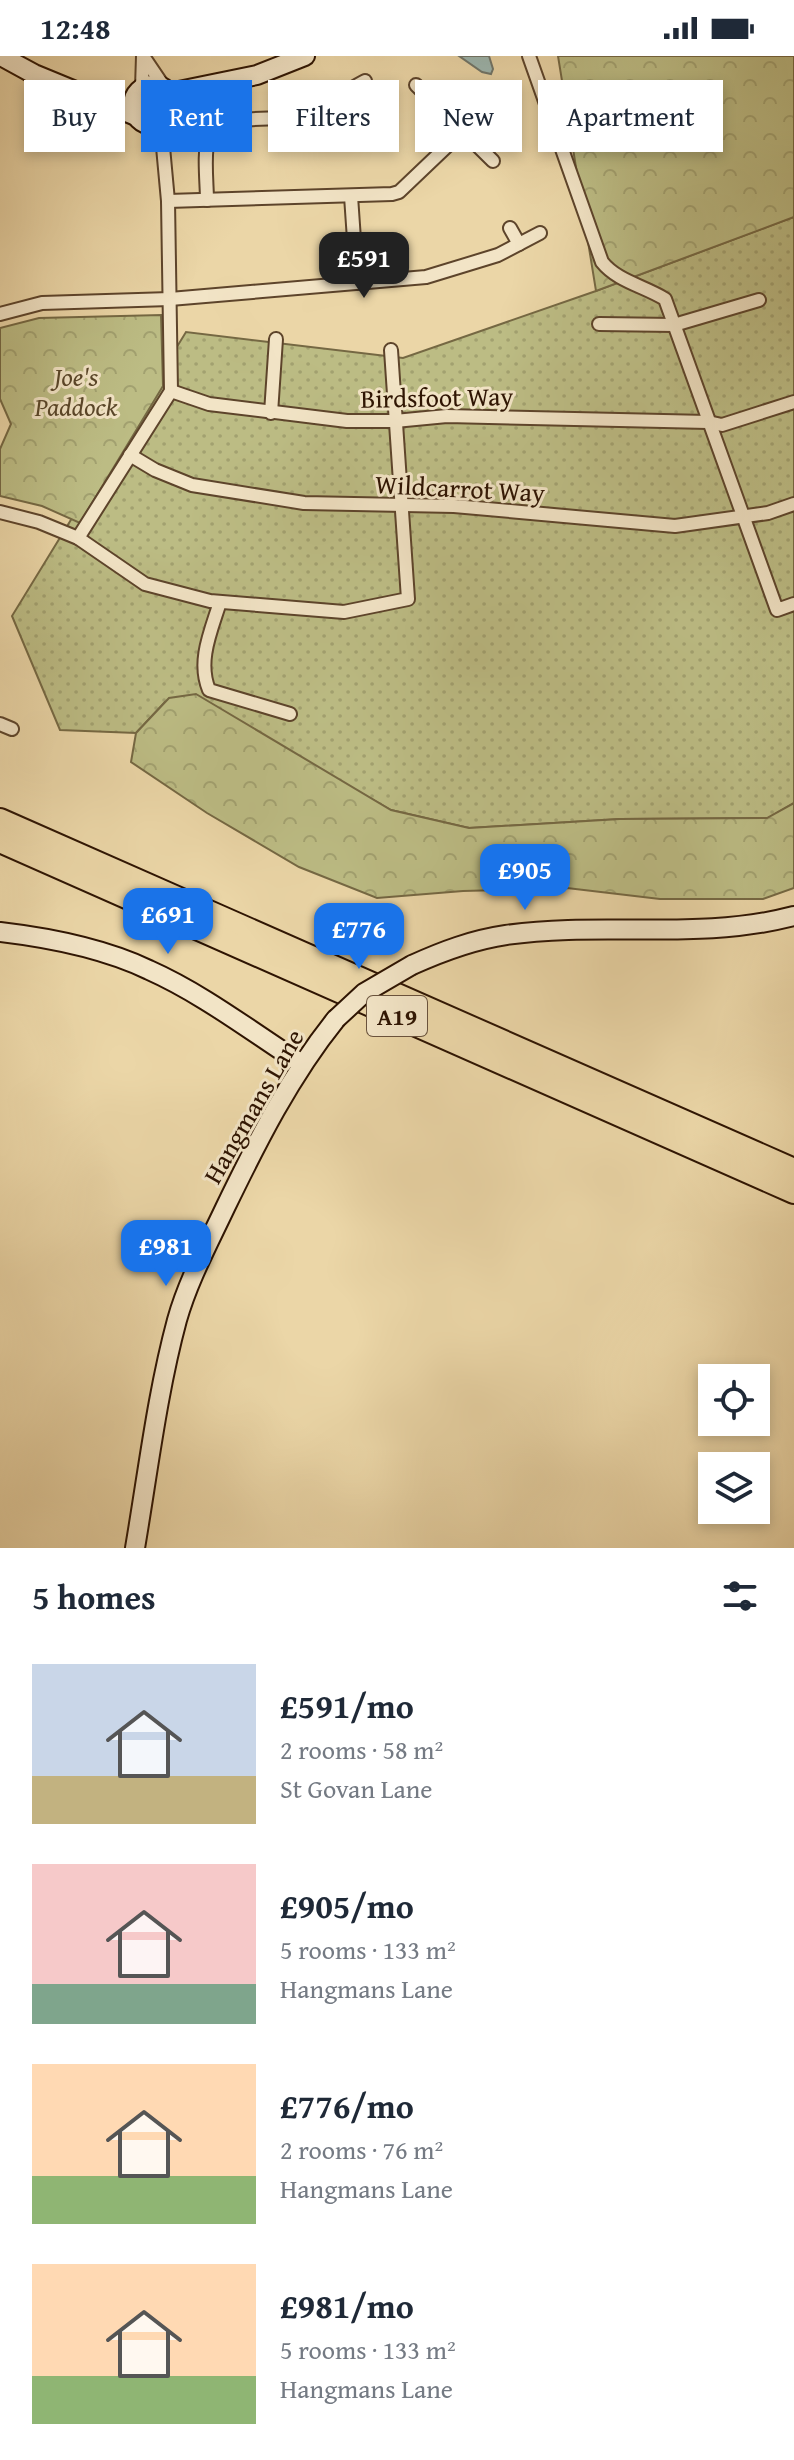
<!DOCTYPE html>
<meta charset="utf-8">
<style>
:root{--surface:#fff;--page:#f6f6f7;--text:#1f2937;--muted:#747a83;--accent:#1a73e8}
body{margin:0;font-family:"Gentium Book Plus",serif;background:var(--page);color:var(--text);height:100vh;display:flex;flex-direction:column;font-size:30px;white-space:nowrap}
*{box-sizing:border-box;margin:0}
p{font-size:26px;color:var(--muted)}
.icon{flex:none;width:44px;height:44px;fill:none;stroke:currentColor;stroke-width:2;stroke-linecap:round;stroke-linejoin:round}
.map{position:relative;height:1492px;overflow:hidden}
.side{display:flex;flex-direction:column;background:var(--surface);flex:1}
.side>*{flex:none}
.banner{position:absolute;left:24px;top:24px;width:746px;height:72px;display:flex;gap:16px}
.tools{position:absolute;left:698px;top:1308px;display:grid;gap:16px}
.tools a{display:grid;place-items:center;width:72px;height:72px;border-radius:0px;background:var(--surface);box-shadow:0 4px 12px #0003;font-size:40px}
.price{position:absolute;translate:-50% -68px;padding:0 18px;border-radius:16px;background:var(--accent);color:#fff;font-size:26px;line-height:52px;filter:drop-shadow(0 2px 4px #0008)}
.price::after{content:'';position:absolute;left:50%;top:48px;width:24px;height:18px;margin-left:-12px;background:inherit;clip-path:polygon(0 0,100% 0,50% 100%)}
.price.selected{background:#222;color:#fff}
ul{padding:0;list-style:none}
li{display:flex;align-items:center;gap:24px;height:200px;padding:0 32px}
li span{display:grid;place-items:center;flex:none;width:224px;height:160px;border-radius:0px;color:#555}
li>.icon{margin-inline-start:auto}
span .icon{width:96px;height:96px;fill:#fffc;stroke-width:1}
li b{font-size:34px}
h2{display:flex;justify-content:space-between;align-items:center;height:96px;padding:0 32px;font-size:34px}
.tag{padding:0 28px;border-radius:0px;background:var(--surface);box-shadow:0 4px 12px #0003;font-size:28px;line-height:72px}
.tag.selected{background:var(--accent);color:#fff}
.status{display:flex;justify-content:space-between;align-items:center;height:56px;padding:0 40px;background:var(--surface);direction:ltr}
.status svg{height:22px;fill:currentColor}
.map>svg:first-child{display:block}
.grass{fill:url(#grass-dots);stroke:#756843;stroke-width:2}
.forest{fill:url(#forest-crowns);stroke:#756843;stroke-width:2}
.water{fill:#9cb7b1;stroke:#70766b;stroke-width:2}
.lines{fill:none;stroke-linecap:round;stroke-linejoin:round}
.street-casing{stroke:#5d442b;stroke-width:16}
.secondary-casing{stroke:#2e1402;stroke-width:22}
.highway-casing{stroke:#2e1402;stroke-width:26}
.street{stroke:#f2e4c6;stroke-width:12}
.secondary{stroke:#f2e4c6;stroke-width:18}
.highway{stroke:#ebd6a7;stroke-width:22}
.secondary-bridge-casing{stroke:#2e1402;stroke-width:22;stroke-linecap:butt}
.secondary-bridge{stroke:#f2e4c6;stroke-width:18}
.labels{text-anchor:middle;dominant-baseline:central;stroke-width:6;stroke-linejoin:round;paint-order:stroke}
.shield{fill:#f2e4c6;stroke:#69523d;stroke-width:2}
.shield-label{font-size:24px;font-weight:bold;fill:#2e1402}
.park-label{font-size:26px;font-style:italic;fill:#594629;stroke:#f2e4c6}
.street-label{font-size:26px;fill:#2e1402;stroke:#f2e4c6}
</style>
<div class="status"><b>12:48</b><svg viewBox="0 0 49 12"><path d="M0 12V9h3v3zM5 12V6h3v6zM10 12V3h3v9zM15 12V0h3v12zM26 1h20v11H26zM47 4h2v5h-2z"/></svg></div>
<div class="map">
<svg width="794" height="1492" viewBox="0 0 794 1492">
<defs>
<pattern id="grass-dots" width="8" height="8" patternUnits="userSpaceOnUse" patternTransform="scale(2)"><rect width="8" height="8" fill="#bcbc84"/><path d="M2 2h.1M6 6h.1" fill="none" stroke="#a2a170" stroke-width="1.8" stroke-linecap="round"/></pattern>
<pattern id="forest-crowns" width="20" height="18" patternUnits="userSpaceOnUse" patternTransform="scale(2)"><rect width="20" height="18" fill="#bcbc84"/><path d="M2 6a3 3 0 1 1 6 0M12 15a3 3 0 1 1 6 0" fill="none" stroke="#a2a170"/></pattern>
</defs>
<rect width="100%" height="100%" fill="#ebd6a7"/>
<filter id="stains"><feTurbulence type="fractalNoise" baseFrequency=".0025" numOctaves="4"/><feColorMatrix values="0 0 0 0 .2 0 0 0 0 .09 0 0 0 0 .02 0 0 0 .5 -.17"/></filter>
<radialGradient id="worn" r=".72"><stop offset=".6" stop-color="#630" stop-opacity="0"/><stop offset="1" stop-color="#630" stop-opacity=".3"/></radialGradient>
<polygon class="grass" points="794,161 794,747 768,762 620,763 469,772 391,754 324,716 165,646 136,677 60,674 12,560 186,276 403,302 596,235"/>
<g class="forest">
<polygon points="558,0 794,0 794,161 596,235"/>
<polygon points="161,259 163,330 80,467 42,450 0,440 0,393 11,368 0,343 0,272 39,262"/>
<polygon points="196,638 391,754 469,772 620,763 767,762 794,747 794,832 763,843 660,843 567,832 463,835 377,842 299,811 207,757 131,706 136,677 169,642"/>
</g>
<g class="water">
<polygon points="459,0 489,0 493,13 491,18 482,16"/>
<polygon points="43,53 74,66 75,72 67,75 44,64 37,54"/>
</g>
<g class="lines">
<g class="street-casing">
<g id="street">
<polyline points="143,0 164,31"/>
<path d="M529,0L602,206C617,225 644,230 665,243L777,554L794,548"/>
<polyline points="416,29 493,105"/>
<polyline points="142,32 143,0"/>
<polyline points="147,68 163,91"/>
<polyline points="351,140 357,227"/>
<path d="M207,144C207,128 203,94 209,81C219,57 270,65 291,61C317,56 342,37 365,25"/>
<polyline points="168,145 392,138 399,136 463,75"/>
<polyline points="510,172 519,188"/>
<polyline points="0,258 42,247 170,243 426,221 498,199 540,177"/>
<polyline points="599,268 674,269 759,244"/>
<polyline points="171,335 209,348 347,365 395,365 447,360 708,366 722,369 794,346"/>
<polyline points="271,357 276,283"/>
<polyline points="130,399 155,414 192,429 304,447 454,450 675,470 768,457 794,448"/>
<polyline points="0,456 39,466 78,482 145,528 210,545 344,556 408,543 391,294"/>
<polyline points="78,482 171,335 168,145 163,91 167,62"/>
<path d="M220,546C211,575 197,605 209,634L290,658"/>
<polyline points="0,668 12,673"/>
</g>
</g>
<g class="secondary-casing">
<g id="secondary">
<polyline points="1,0 34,18 136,60"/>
<circle cx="153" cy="49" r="20"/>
<polyline points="169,37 257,19 305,0"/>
<path d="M0,876C51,882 103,892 149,914C203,938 252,976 302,1008"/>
<path d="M412,909C443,895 472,884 506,879C602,865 699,885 794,860"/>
<path d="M135,1492C148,1416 157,1338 177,1264C188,1225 208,1188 225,1152C257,1086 290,1020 336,963"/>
</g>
</g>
<g class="highway-casing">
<g id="highway">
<polyline points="0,764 794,1114"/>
<polyline points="0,785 794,1136"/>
</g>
</g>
<use href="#street" class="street"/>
<use href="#secondary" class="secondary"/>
<use href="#highway" class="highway"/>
<g class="secondary-bridge-casing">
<polyline id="secondary-bridge" points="336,963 364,937 412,909"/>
</g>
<use href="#secondary-bridge" class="secondary-bridge"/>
</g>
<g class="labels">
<rect class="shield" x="367" y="940" width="60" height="40" rx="6"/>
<g class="shield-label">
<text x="397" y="960">A19</text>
</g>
<g class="park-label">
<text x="76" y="320">Joe's<tspan x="76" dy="30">Paddock</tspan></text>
</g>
<g class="street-label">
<text transform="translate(437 341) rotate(-1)">Birdsfoot Way</text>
<text transform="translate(460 432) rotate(3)">Wildcarrot Way</text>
<text transform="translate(253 1050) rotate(-60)">Hangmans Lane</text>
</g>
</g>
<rect width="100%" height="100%" filter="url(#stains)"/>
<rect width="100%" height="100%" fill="url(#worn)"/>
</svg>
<div class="tools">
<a><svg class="icon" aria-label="locate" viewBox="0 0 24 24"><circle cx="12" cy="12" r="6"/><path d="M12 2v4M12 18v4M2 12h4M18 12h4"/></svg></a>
<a><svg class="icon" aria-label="layers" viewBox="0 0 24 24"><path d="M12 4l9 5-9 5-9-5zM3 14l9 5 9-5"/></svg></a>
</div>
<b class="price selected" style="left:364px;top:244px">£591</b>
<b class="price" style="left:525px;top:856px">£905</b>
<b class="price" style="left:168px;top:900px">£691</b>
<b class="price" style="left:359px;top:915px">£776</b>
<b class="price" style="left:166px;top:1232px">£981</b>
<div class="banner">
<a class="tag">Buy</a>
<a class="tag selected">Rent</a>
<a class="tag">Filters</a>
<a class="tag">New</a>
<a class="tag">Apartment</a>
</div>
</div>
<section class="side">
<h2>5 homes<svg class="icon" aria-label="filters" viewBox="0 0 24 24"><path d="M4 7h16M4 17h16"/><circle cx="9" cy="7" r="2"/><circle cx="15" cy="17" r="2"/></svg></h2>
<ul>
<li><span style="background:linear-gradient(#c9d6e8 70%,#c2b280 0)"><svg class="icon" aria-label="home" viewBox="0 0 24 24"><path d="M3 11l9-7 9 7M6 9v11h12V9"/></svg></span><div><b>£591/mo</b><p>2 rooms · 58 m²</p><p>St Govan Lane</p></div></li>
<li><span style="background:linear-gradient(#f6c9c9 75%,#7fa58c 0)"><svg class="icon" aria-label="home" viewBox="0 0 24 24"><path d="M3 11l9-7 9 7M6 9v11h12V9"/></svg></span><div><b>£905/mo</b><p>5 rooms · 133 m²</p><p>Hangmans Lane</p></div></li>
<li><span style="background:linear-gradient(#ffd9b3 70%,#8fb573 0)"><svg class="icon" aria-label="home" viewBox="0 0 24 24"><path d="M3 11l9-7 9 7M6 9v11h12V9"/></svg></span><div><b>£776/mo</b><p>2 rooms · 76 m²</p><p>Hangmans Lane</p></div></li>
<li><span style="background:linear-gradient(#ffd9b3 70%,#8fb573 0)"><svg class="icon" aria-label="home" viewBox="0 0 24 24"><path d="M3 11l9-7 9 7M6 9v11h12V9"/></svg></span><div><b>£981/mo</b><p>5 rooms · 133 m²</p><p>Hangmans Lane</p></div></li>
</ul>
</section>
